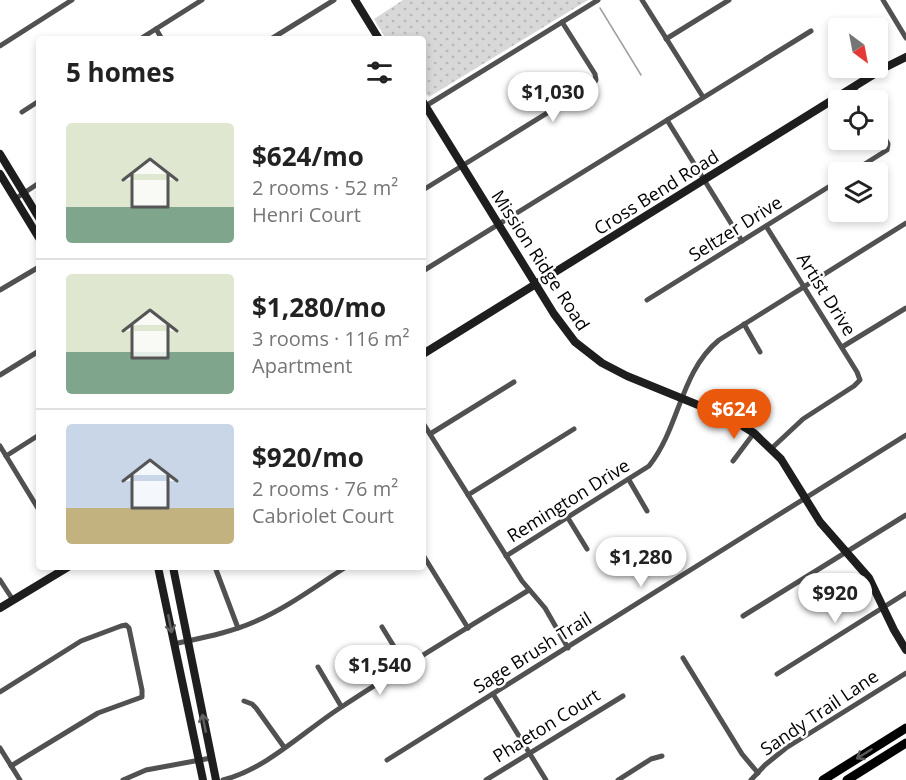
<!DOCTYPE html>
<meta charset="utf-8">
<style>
:root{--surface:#fff;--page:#f6f6f6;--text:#222;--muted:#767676;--line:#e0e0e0;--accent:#ea580c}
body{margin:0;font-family:"Open Sans",sans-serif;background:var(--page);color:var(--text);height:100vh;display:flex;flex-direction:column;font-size:22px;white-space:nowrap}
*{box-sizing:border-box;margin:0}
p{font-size:20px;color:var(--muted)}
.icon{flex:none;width:33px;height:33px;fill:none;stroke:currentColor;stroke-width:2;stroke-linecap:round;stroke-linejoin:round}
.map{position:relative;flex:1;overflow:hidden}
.side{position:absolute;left:36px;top:36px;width:390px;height:534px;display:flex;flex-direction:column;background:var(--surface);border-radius:6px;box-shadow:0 3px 9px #0003}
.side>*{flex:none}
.needle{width:39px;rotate:148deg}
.tools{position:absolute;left:828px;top:18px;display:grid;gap:12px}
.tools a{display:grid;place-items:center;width:60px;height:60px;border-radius:6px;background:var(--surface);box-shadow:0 3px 9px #0003;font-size:30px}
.price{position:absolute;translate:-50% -51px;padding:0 14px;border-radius:21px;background:#fff;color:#222;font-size:20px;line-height:39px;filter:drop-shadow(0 2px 3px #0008)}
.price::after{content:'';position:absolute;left:50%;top:36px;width:18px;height:14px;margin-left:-9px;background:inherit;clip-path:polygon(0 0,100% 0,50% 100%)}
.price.active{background:var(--accent);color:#fff}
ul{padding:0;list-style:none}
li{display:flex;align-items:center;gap:18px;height:150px;padding:0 30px}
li+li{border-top:2px solid var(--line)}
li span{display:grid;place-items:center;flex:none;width:168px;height:120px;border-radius:6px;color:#555}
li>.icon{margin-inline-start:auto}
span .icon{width:72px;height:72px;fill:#fffc;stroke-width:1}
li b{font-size:26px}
h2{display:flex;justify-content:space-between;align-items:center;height:72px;padding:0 30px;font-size:26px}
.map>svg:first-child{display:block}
.grass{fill:url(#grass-dots)}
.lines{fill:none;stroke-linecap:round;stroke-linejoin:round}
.stream{stroke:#9f9f9f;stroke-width:1.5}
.street{stroke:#515151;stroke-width:5}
.secondary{stroke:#1e1e1e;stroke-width:8}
.primary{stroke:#000;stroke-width:9}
.oneway{stroke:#626262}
.oneway2{stroke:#595959}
.labels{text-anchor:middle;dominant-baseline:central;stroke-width:5;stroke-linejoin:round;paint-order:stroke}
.street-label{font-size:18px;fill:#000;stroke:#fff}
</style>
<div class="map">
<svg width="906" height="780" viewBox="0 0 906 780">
<defs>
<pattern id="grass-dots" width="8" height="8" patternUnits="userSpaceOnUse" patternTransform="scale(1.5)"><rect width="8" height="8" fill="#d8d8d8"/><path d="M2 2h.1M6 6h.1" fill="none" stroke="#b8b8b8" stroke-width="1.8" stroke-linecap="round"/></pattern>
</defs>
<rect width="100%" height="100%" fill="#fff"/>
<polygon class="grass" points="403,0 588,0 429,97 423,91 423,39 386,39 374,19"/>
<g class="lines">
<polyline class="stream" points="600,8 641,75"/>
<g class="street">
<polyline points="642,0 703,97"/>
<polyline points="883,0 906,38"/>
<polyline points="156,29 162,39"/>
<polyline points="140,39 202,0"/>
<polyline points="271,39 334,0"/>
<polyline points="666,39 729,0"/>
<polyline points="0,46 72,0"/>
<polyline points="853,87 862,100"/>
<polyline points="424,107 598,0"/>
<polyline points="22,112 39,101"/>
<polyline points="667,120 742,241"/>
<polyline points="852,172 887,150 888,144 878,125"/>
<polyline points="423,190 594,84 596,80 595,74 562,22"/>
<polyline points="15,199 39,183"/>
<polyline points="766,226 857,372 860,380 854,386 803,419 772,448"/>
<polyline points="423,271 811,31"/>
<polyline points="0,290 39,267"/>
<polyline points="647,300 838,181"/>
<polyline points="744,324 760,352"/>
<polyline points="842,347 906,308"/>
<polyline points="0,375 39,351"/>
<polyline points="423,423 522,581 545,608 568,648"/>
<polyline points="430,434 514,382"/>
<polyline points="0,446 39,510"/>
<polyline points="6,456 39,435"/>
<polyline points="733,461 754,433"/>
<polyline points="629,480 647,511"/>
<polyline points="468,495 574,429"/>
<polyline points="568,518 587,549"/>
<polyline points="423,555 468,628"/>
<path d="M506,556L649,466C680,427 680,372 719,340L906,223"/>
<polyline points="215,567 238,628"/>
<polyline points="0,580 13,600"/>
<polyline points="743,616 906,515"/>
<polyline points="382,627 406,666"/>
<path d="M174,644C201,638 229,633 254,622C287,608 316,586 346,567"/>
<polyline points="683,658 742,754 758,773"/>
<polyline points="318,667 341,706"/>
<polyline points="777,674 906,593"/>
<polyline points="0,692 81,641 121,626 126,625 129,628 142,690 142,697 98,713 11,766"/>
<polyline points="493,694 546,780"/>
<polyline points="244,701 252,704 256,708 284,747"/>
<polyline points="0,748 20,780"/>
<polyline points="387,760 906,435"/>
<polyline points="123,780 146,770 211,758"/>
<path d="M223,780C267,769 305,730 343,706C404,666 467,628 529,590"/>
<polyline points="486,780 623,696"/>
<polyline points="618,780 651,759 662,756"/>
<polyline points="751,780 765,765 786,748 906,673"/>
</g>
<g class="secondary">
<polyline points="355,0 379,39"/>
<polyline points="423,102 554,314 575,342 602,363 627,376 730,418 754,433 781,459 820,522 869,578 894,630 906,650"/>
<polyline points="0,154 39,218"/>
<polyline points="0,174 39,238"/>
<polyline points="423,354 884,68 906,57"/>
<polyline points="158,567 203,780"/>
<polyline points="173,567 216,780"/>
<polyline points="0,608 68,567"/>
</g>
<g class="primary">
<polyline points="823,780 906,728"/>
<polyline points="847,780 906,743"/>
</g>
</g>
<defs><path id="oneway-shaft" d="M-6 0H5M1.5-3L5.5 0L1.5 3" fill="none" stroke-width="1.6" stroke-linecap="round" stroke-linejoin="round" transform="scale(1.5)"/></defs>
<g class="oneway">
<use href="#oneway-shaft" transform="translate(170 624) rotate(79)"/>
<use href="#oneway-shaft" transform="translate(204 723) rotate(-101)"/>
</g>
<use class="oneway2" href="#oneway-shaft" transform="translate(864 754) rotate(148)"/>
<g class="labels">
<g class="street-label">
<text transform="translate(656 192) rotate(-32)">Cross Bend Road</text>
<text transform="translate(735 228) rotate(-32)">Seltzer Drive</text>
<text transform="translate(541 260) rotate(57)">Mission Ridge Road</text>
<text transform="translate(827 294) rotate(58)">Artist Drive</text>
<text transform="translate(568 500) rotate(-32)">Remington Drive</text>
<text transform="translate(532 652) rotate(-32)">Sage Brush Trail</text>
<text transform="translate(819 712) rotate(-34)">Sandy Trail Lane</text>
<text transform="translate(546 725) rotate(-32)">Phaeton Court</text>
</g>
</g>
</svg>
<div class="tools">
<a><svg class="needle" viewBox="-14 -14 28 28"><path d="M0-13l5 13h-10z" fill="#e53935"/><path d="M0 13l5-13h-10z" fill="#767676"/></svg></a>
<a><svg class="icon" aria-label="locate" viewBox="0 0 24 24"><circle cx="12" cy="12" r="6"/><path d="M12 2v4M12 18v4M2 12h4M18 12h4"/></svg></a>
<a><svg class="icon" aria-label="layers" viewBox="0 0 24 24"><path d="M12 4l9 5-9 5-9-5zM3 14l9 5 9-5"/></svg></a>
</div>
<b class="price" style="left:553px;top:123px">$1,030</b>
<b class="price active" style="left:734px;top:440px">$624</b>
<b class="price" style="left:641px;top:588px">$1,280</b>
<b class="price" style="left:835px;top:624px">$920</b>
<b class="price" style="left:380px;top:696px">$1,540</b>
<section class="side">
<h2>5 homes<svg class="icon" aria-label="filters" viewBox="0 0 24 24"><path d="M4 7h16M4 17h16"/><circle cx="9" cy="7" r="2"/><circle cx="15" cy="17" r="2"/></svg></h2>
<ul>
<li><span style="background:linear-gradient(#dfe7d0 70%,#7fa58c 0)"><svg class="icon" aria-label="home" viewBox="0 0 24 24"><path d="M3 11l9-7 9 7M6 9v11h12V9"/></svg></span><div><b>$624/mo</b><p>2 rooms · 52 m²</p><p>Henri Court</p></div></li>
<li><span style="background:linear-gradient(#dfe7d0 65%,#7fa58c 0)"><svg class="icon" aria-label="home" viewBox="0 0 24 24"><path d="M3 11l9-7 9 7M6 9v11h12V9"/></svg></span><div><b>$1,280/mo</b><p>3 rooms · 116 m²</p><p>Apartment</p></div></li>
<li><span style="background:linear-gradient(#c9d6e8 70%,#c2b280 0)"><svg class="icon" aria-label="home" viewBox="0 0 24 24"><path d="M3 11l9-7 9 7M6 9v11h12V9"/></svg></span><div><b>$920/mo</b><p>2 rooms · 76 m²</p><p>Cabriolet Court</p></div></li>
</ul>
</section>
</div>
